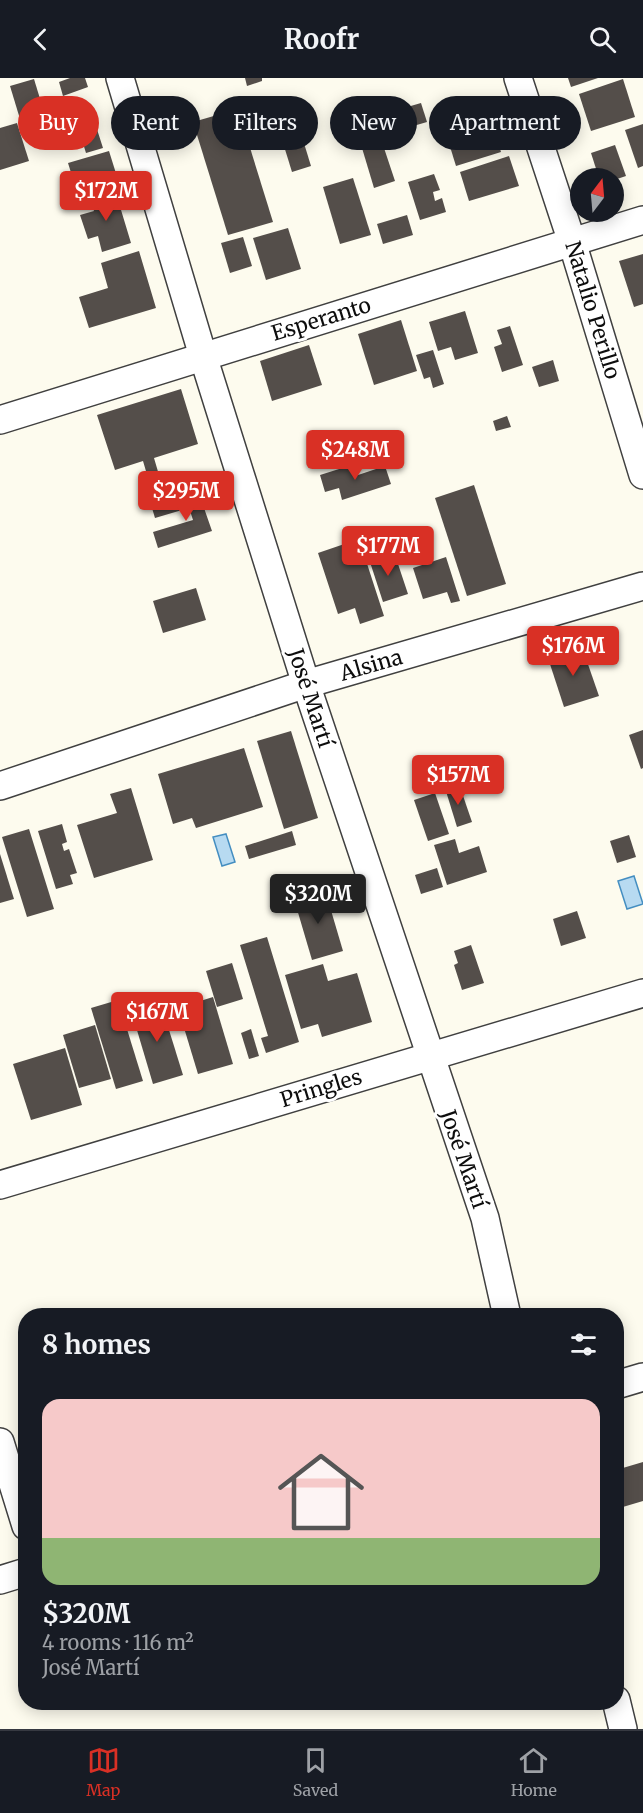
<!DOCTYPE html>
<meta charset="utf-8">
<style>
:root{--surface:#171b24;--page:#242831;--text:#f1f3f6;--muted:#9ea1a6;--line:#363941;--accent:#d93025}
body{margin:0;font-family:Merriweather,serif;background:var(--page);color:var(--text);height:100vh;display:flex;flex-direction:column;font-size:22px;white-space:nowrap}
*{box-sizing:border-box;margin:0}
p{font-size:20px;color:var(--muted)}
.icon{flex:none;width:33px;height:33px;fill:none;stroke:currentColor;stroke-width:2;stroke-linecap:round;stroke-linejoin:round}
.map{position:relative;flex:1;overflow:hidden}
.drawer{position:absolute;left:18px;top:1230px;width:606px;height:402px;display:flex;flex-direction:column;background:var(--surface);border-radius:24px;box-shadow:0 3px 15px #0003}
.drawer>*{flex:none}
.hud{position:absolute;left:18px;top:18px;width:608px;height:54px;display:flex;gap:12px}
.needle{width:39px;rotate:16deg}
.fabs{position:absolute;left:570px;top:90px;display:grid;gap:12px}
.fabs a{display:grid;place-items:center;width:54px;height:54px;border-radius:50%;background:var(--surface);box-shadow:0 3px 15px #0003;font-size:30px}
.price{position:absolute;translate:-50% -51px;padding:0 14px;border-radius:6px;background:var(--accent);color:#fff;font-size:20px;line-height:39px;filter:drop-shadow(0 2px 3px #0008)}
.price::after{content:'';position:absolute;left:50%;top:36px;width:18px;height:14px;margin-left:-9px;background:inherit;clip-path:polygon(0 0,100% 0,50% 100%)}
.price.on{background:#222;color:#fff}
ul{padding:0;list-style:none}
li{display:grid;align-content:center;gap:12px;height:318px;padding:0 24px}
li+li{border-top:2px solid var(--line)}
li span{display:grid;place-items:center;height:186px;border-radius:18px;color:#555}
li>.icon{margin-inline-start:auto}
span .icon{width:108px;height:108px;fill:#fffc;stroke-width:1}
li b{font-size:26px}
h2{display:flex;justify-content:space-between;align-items:center;height:72px;padding:0 24px;font-size:26px}
.tag{padding:0 21px;border-radius:27px;background:var(--surface);box-shadow:0 3px 15px #0003;font-size:21px;line-height:54px}
.tag.on{background:var(--accent);color:#fff}
header{display:flex;justify-content:space-between;align-items:center;height:78px;padding:0 24px;background:var(--surface);font-size:27px;font-weight:700}
.tabs{display:flex;justify-content:space-around;align-items:center;height:84px;border-top:2px solid var(--line);background:var(--surface);font-size:16px;color:var(--muted)}
.tabs a{display:grid;justify-items:center;gap:3px}
.tabs .on{color:var(--accent)}
.map>svg:first-child{display:block}
.water{fill:#b7daf1;stroke:#448ec1;stroke-width:1.5}
.building{fill:#544e4a}
.lines{fill:none;stroke-linecap:round;stroke-linejoin:round}
.minor-casing{stroke:#404040;stroke-width:30}
.minor{stroke:#fff;stroke-width:27}
.labels{text-anchor:middle;dominant-baseline:central;stroke-width:6;stroke-linejoin:round;paint-order:stroke}
.street-label{font-size:21px;fill:#0d0d0d;stroke:#fff}
</style>
<header><svg class="icon" aria-label="back" viewBox="0 0 24 24"><path d="M15 5l-7 7 7 7"/></svg>Roofr<svg class="icon" aria-label="search" viewBox="0 0 24 24"><circle cx="10" cy="10" r="6"/><path d="M15 15l6 6"/></svg></header>
<div class="map">
<svg width="643" height="1651" viewBox="0 0 643 1651">
<rect width="100%" height="100%" fill="#fdfbee"/>
<g class="water">
<polygon points="226,756 235,784 222,788 213,759"/>
<polygon points="634,798 643,826 627,831 618,803"/>
</g>
<g class="building">
<polygon points="70,0 85,0 88,9 63,18 59,4"/>
<polygon points="245,0 262,0 262,3 247,8"/>
<polygon points="568,0 598,0 571,9"/>
<polygon points="34,1 44,34 20,41 10,8"/>
<polygon points="623,1 635,39 591,53 579,16"/>
<polygon points="290,20 311,88 292,94 271,26"/>
<polygon points="421,25 427,44 403,51 397,32"/>
<polygon points="238,31 273,144 228,157 193,44"/>
<polygon points="488,32 501,74 456,88 443,46"/>
<polygon points="94,42 103,70 86,75 81,59 68,63 64,51"/>
<polygon points="17,45 29,83 0,92 0,50"/>
<polygon points="643,46 643,88 638,90 625,52"/>
<polygon points="382,64 395,103 374,110 362,70"/>
<polygon points="615,67 626,98 614,102 599,100 591,75"/>
<polygon points="109,73 119,105 78,117 68,85"/>
<polygon points="509,78 519,108 469,123 460,94"/>
<polygon points="434,96 440,112 433,114 435,123 442,120 446,134 420,142 408,104"/>
<polygon points="353,100 371,157 340,166 323,109"/>
<polygon points="115,112 131,165 102,174 98,158 88,161 80,137 94,133 89,120"/>
<polygon points="407,137 413,157 383,166 377,146"/>
<polygon points="288,150 301,191 266,202 253,160"/>
<polygon points="243,159 252,188 230,195 221,165"/>
<polygon points="139,173 156,230 89,250 79,219 108,210 101,185"/>
<polygon points="643,176 643,226 634,229 619,183"/>
<polygon points="465,233 478,275 455,282 451,269 438,273 429,244"/>
<polygon points="401,242 417,293 374,307 358,256"/>
<polygon points="510,248 523,287 502,294 494,269 502,266 497,252"/>
<polygon points="309,267 322,307 272,323 260,283"/>
<polygon points="433,272 444,306 433,310 430,299 424,301 416,277"/>
<polygon points="553,282 559,303 539,309 532,289"/>
<polygon points="181,311 198,366 154,380 159,397 148,400 143,383 115,392 97,337"/>
<polygon points="507,338 511,349 496,353 493,343"/>
<polygon points="355,386 358,397 385,388 391,406 342,422 339,410 325,414 320,397"/>
<polygon points="196,407 212,453 158,470 153,454 193,442 183,411"/>
<polygon points="474,407 506,506 467,518 435,420"/>
<polygon points="176,412 182,432 155,440 149,420"/>
<polygon points="359,461 384,538 360,546 355,530 338,536 318,475"/>
<polygon points="394,474 408,516 383,524 369,481"/>
<polygon points="446,479 460,523 451,525 447,514 423,521 413,490"/>
<polygon points="196,510 206,542 163,555 153,523"/>
<polygon points="582,569 599,618 564,629 548,580"/>
<polygon points="643,652 643,690 641,691 629,657"/>
<polygon points="291,653 318,740 284,751 257,663"/>
<polygon points="244,670 263,729 196,750 192,740 173,746 158,696"/>
<polygon points="459,706 472,744 457,749 445,710"/>
<polygon points="131,710 153,782 94,800 77,747 117,735 110,716"/>
<polygon points="435,715 449,756 428,763 414,722"/>
<polygon points="62,746 67,764 62,766 64,773 69,771 77,795 70,797 73,806 56,811 38,753"/>
<polygon points="29,751 54,831 27,839 2,759"/>
<polygon points="292,753 296,767 249,781 245,768"/>
<polygon points="629,757 636,779 617,785 610,763"/>
<polygon points="455,761 459,775 479,768 487,794 447,807 434,767"/>
<polygon points="0,776 14,821 0,825"/>
<polygon points="437,790 443,809 421,816 415,797"/>
<polygon points="325,812 343,873 312,882 294,821"/>
<polygon points="577,833 586,860 561,868 553,841"/>
<polygon points="267,859 299,964 266,975 261,960 268,958 240,867"/>
<polygon points="471,867 484,905 462,912 454,887 458,885 454,873"/>
<polygon points="232,885 243,921 217,929 206,893"/>
<polygon points="323,886 328,903 357,895 372,944 322,959 318,946 301,951 285,897"/>
<polygon points="213,919 233,986 198,996 178,930"/>
<polygon points="118,922 143,1003 116,1011 91,930"/>
<polygon points="160,923 183,997 153,1006 131,932"/>
<polygon points="95,947 111,1001 79,1010 63,957"/>
<polygon points="251,951 259,978 249,981 241,955"/>
<polygon points="65,970 82,1027 31,1042 13,986"/>
<polygon points="643,1384 643,1423 616,1431 616,1392"/>
</g>
<g class="lines">
<g class="minor-casing">
<g id="minor">
<polyline points="120,0 203,278 306,606 485,1140 507,1238"/>
<polyline points="518,0 572,164 643,397"/>
<polyline points="0,342 643,142"/>
<polyline points="0,708 306,606 643,508"/>
<polyline points="0,1107 643,915"/>
<polyline points="616,1307 643,1299"/>
<polyline points="0,1364 26,1448"/>
<polyline points="0,1502 26,1494"/>
<polyline points="616,1622 623,1651"/>
</g>
</g>
<use href="#minor" class="minor"/>
</g>
<g class="labels">
<g class="street-label">
<text transform="translate(593 232) rotate(73)">Natalio Perillo</text>
<text transform="translate(321 241) rotate(-17)">Esperanto</text>
<text transform="translate(371 587) rotate(-16)">Alsina</text>
<text transform="translate(311 620) rotate(72)">José Martí</text>
<text transform="translate(321 1010) rotate(-17)">Pringles</text>
<text transform="translate(464 1081) rotate(71)">José Martí</text>
</g>
</g>
</svg>
<div class="fabs">
<a><svg class="needle" viewBox="-14 -14 28 28"><path d="M0-13l5 13h-10z" fill="#e53935"/><path d="M0 13l5-13h-10z" fill="#9ea1a6"/></svg></a>
</div>
<b class="price" style="left:106px;top:144px">$172M</b>
<b class="price" style="left:355px;top:403px">$248M</b>
<b class="price" style="left:186px;top:444px">$295M</b>
<b class="price" style="left:388px;top:499px">$177M</b>
<b class="price" style="left:573px;top:599px">$176M</b>
<b class="price" style="left:458px;top:728px">$157M</b>
<b class="price on" style="left:318px;top:847px">$320M</b>
<b class="price" style="left:157px;top:965px">$167M</b>
<div class="hud">
<a class="tag on">Buy</a>
<a class="tag">Rent</a>
<a class="tag">Filters</a>
<a class="tag">New</a>
<a class="tag">Apartment</a>
</div>
<section class="drawer">
<h2>8 homes<svg class="icon" aria-label="filters" viewBox="0 0 24 24"><path d="M4 7h16M4 17h16"/><circle cx="9" cy="7" r="2"/><circle cx="15" cy="17" r="2"/></svg></h2>
<ul>
<li><span style="background:linear-gradient(#f6c9c9 75%,#8fb573 0)"><svg class="icon" aria-label="home" viewBox="0 0 24 24"><path d="M3 11l9-7 9 7M6 9v11h12V9"/></svg></span><div><b>$320M</b><p>4 rooms · 116 m²</p><p>José Martí</p></div></li>
</ul>
</section>
</div>
<nav class="tabs">
<a class="on"><svg class="icon" aria-label="map" viewBox="0 0 24 24"><path d="M3 6l6-2 6 2 6-2v14l-6 2-6-2-6 2zM9 4v14M15 6v14"/></svg>Map</a>
<a><svg class="icon" aria-label="saved" viewBox="0 0 24 24"><path d="M7 4h10v16l-5-4-5 4z"/></svg>Saved</a>
<a><svg class="icon" aria-label="home" viewBox="0 0 24 24"><path d="M3 11l9-7 9 7M6 9v11h12V9"/></svg>Home</a>
</nav>
